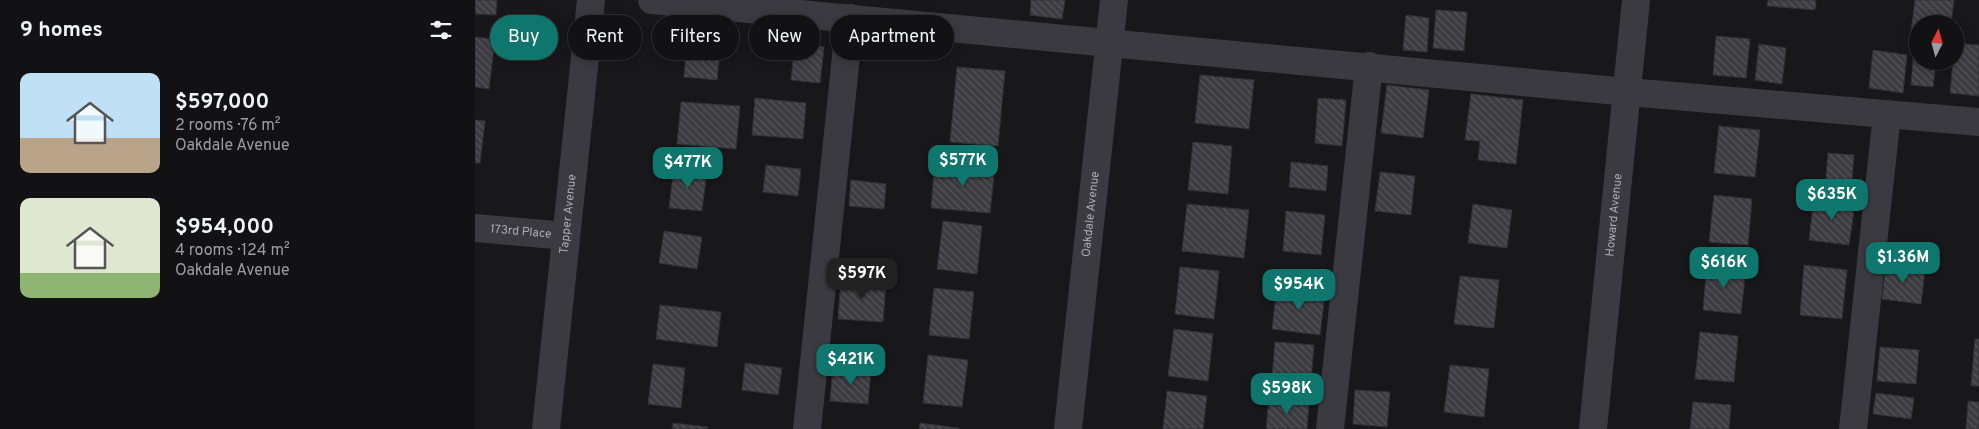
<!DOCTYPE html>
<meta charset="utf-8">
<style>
:root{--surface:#121114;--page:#1f1f22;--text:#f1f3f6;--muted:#9c9da0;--line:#313134;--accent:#0f766e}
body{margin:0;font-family:Overpass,sans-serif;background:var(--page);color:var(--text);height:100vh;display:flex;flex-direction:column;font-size:19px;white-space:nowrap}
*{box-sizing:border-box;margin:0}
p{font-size:16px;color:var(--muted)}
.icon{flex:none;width:28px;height:28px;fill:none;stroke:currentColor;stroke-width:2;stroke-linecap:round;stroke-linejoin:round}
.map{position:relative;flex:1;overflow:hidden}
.side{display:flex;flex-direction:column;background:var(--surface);width:475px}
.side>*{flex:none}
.top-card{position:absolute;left:15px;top:15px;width:475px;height:45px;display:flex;gap:10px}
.needle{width:32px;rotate:6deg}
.tools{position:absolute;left:1434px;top:15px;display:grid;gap:10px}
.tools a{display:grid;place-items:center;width:55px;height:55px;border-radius:50%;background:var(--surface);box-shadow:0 2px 12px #0003,0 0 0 1px var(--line);font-size:25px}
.price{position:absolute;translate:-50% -42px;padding:0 11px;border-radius:10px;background:var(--accent);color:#fff;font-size:16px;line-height:32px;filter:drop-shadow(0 1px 2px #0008)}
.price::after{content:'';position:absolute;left:50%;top:30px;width:15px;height:11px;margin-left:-8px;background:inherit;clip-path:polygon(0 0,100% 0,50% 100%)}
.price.selected{background:#222;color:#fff}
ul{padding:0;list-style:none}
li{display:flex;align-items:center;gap:15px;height:125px;padding:0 20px}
li span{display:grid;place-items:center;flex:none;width:140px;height:100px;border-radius:10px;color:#555}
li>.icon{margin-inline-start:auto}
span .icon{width:60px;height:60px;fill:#fffc;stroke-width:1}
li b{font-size:21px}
h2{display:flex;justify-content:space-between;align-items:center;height:60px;padding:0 20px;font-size:21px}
.pill{padding:0 18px;border-radius:22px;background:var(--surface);box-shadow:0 2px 12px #0003,0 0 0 1px var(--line);font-size:18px;line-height:45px}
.pill.selected{background:var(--accent);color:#fff}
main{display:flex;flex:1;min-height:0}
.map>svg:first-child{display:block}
.building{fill:url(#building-back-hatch);stroke:#333135}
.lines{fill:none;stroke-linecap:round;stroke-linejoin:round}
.minor{stroke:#3b3a40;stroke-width:28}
.labels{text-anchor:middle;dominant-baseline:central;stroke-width:5;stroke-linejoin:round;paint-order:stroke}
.street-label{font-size:12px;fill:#aaaab9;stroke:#131215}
</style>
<main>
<section class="side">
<h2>9 homes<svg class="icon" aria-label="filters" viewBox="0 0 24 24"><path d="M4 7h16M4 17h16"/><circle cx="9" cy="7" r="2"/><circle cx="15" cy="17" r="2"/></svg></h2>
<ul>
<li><span style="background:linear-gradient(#bfe0f5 65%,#b9a48a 0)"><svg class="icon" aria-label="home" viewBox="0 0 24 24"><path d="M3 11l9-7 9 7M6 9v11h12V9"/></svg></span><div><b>$597,000</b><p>2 rooms · 76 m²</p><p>Oakdale Avenue</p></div></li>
<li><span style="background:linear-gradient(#dfe7d0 75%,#8fb573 0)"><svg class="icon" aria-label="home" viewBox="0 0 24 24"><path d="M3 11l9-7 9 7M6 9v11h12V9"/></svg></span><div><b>$954,000</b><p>4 rooms · 124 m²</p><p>Oakdale Avenue</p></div></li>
</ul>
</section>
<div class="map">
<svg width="1504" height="429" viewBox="0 0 1504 429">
<defs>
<pattern id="building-back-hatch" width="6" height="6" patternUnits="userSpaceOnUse" patternTransform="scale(1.25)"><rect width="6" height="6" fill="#3d3c41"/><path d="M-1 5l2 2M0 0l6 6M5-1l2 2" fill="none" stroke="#56565a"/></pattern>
</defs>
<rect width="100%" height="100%" fill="#18171a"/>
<g class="building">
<polygon points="0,0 22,0 21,15 0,14"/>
<polygon points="556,0 590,0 587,19 555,15"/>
<polygon points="1293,0 1341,0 1340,10 1292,6"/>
<polygon points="1440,0 1479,0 1476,24 1442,24 1442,32 1436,31"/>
<polygon points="961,10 992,12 989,51 958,48"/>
<polygon points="931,15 954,18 952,52 928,50"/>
<polygon points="1241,36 1275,39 1271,78 1238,75"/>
<polygon points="0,37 20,39 14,89 0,87"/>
<polygon points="212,37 246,40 242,80 209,77"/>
<polygon points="320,43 349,47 345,83 316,80"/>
<polygon points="1480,43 1504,45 1504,96 1475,93 1478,61 1480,61"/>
<polygon points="1284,44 1311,48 1307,84 1280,80"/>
<polygon points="1439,49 1442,50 1442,61 1461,61 1458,87 1436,85"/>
<polygon points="1398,50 1432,55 1428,93 1394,88"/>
<polygon points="482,67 530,71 523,146 475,142"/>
<polygon points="725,75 779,80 774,129 720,123"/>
<polygon points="912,85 954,90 948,138 906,133"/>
<polygon points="996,94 1048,100 1041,164 1003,160 1005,141 990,140"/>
<polygon points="280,98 331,103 328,139 277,135"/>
<polygon points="843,98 871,100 867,146 840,143"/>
<polygon points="206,102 265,106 261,149 202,144"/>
<polygon points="0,120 10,121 5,163 0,163"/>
<polygon points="1244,126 1285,130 1280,177 1239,173"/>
<polygon points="718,142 757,146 753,194 713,190"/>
<polygon points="1353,153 1379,155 1376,191 1350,189"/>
<polygon points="460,160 520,166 515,213 456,208"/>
<polygon points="816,162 853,166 851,191 814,187"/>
<polygon points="291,165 326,169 323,196 288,192"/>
<polygon points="199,167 232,170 227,211 194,208"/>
<polygon points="905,172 940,176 936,215 900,211"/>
<polygon points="376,180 411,184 409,209 374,206"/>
<polygon points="1239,195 1277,199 1273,245 1234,242"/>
<polygon points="1339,198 1380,203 1374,245 1334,240"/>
<polygon points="712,204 774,210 769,258 707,251"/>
<polygon points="998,204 1037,210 1032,248 993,243"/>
<polygon points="811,211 850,215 846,255 808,251"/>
<polygon points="468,221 507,226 502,274 462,269"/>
<polygon points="189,231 227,237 222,269 184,263"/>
<polygon points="1232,264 1271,267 1266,314 1228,310"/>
<polygon points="1329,265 1372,270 1367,319 1325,315"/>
<polygon points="1411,265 1450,270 1446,304 1407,299"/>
<polygon points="705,267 744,271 739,319 700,314"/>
<polygon points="985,276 1024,280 1019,328 979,324"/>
<polygon points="366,277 411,280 408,322 363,319"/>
<polygon points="459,288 499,292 494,339 454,335"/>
<polygon points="802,288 850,294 845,335 797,329"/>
<polygon points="185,305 246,312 242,347 181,339"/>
<polygon points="699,329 738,334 733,381 693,376"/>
<polygon points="1225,332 1263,336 1259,382 1220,379"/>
<polygon points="1500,339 1504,339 1504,386 1496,386"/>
<polygon points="800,342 839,345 836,381 797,378"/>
<polygon points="1405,347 1444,350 1441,384 1402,381"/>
<polygon points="453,355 493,360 487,407 448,403"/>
<polygon points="270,363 307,368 303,395 267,390"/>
<polygon points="178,364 210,368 206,408 173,404"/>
<polygon points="975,365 1014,369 1009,417 969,412"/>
<polygon points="358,367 396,370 393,404 355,401"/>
<polygon points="880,390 915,392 912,427 878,424"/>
<polygon points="692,391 732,396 728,429 688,429"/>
<polygon points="1401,393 1439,398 1436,419 1398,414"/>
<polygon points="794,398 834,402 832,429 791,429"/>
<polygon points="1493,401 1504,402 1504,429 1491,429"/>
<polygon points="1218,402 1256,405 1254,429 1215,429"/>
<polygon points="198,423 233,427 232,429 197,429"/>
<polygon points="445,423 484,428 484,429 444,429"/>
</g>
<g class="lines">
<g class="minor">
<polyline points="177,0 1153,92 1504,122"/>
<path id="s1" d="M0,228L91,236"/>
<path id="s2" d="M71,429L116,0"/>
<polyline points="332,429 375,18"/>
<path id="s3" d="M593,429L639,0"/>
<polyline points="855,429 894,66"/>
<path id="s4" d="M1118,429L1161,0"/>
<polyline points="1378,429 1412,114"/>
</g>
</g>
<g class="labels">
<g class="street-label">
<text stroke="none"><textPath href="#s2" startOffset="216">Tapper Avenue</textPath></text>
<text stroke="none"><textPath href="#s3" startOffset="216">Oakdale Avenue</textPath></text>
<text stroke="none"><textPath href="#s4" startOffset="215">Howard Avenue</textPath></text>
<text stroke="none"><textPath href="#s1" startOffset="46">173rd Place</textPath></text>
</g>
</g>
</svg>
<div class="tools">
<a><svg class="needle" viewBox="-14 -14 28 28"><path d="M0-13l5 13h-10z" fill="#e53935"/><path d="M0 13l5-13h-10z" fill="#9c9da0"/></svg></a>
</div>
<b class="price" style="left:488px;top:187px">$577K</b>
<b class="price" style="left:213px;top:189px">$477K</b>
<b class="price" style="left:1357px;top:221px">$635K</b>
<b class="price" style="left:1428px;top:284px">$1.36M</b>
<b class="price" style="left:1249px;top:289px">$616K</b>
<b class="price selected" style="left:387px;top:300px">$597K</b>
<b class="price" style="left:824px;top:311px">$954K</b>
<b class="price" style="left:376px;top:386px">$421K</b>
<b class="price" style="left:812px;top:415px">$598K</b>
<div class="top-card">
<a class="pill selected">Buy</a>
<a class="pill">Rent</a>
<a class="pill">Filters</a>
<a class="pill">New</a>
<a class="pill">Apartment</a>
</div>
</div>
</main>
